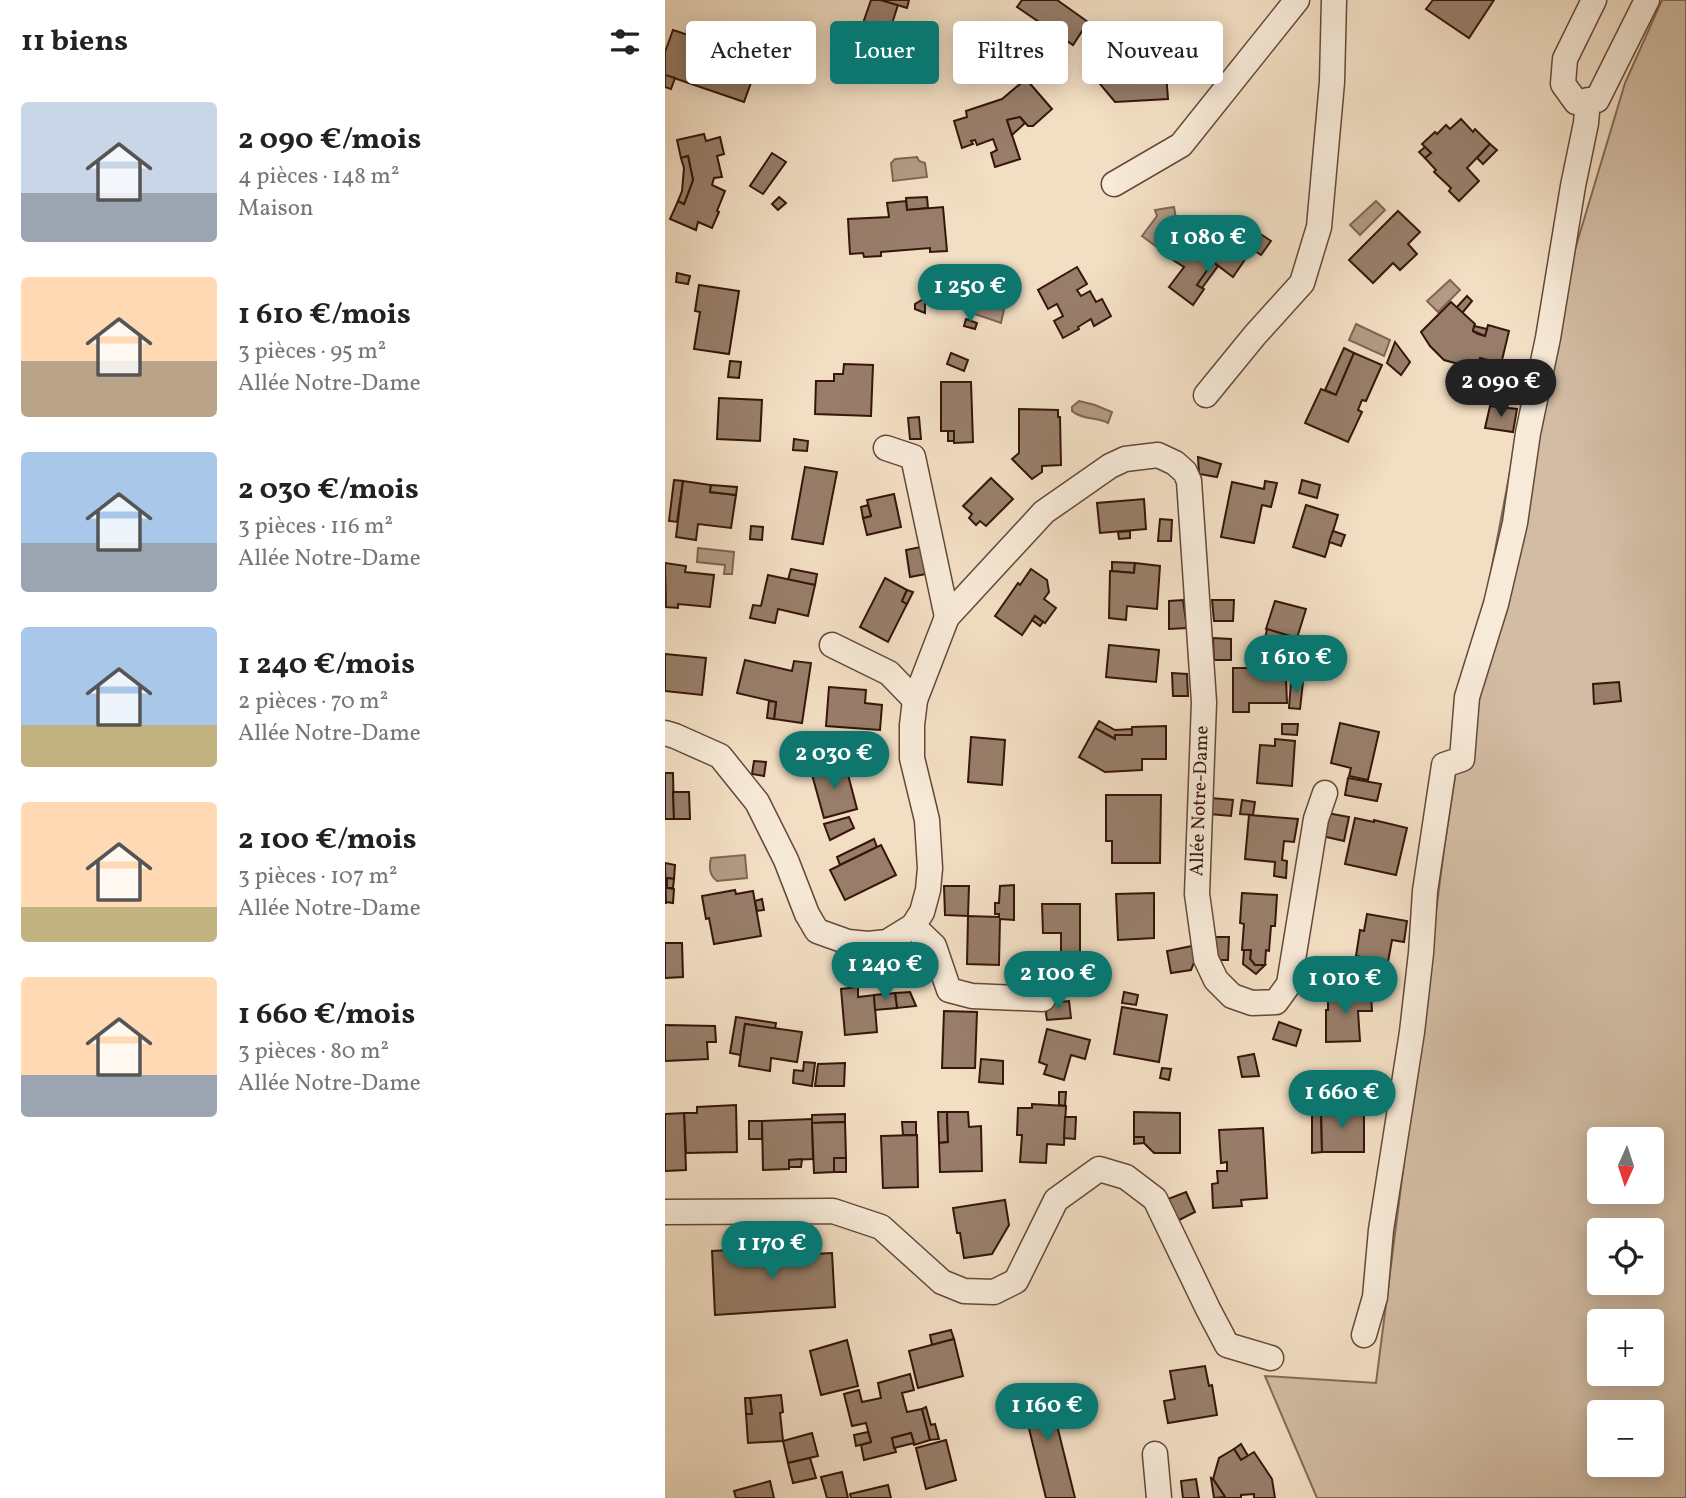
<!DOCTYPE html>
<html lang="fr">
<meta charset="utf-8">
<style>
:root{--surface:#fff;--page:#f2f2f2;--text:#222;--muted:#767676;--accent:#0f766e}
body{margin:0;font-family:Vollkorn,serif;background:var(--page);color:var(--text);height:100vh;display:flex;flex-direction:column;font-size:26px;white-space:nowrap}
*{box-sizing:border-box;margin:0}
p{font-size:23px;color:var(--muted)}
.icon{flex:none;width:38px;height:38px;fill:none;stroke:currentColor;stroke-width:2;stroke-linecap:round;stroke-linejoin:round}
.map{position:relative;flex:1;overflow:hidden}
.panel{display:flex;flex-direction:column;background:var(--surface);width:665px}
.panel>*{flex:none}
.guide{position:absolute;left:21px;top:21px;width:665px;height:63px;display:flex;gap:14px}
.needle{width:46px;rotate:183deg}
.fabs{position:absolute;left:922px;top:1127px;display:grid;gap:14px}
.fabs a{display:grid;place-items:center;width:77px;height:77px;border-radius:7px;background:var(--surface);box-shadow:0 4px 18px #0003;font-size:35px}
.price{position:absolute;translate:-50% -60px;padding:0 16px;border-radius:24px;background:var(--accent);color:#fff;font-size:23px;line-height:46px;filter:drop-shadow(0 2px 4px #0008)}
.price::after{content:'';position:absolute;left:50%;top:42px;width:21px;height:16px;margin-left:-10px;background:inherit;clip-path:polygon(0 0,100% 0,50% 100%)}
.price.current{background:#222;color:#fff}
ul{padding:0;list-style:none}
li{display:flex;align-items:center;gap:21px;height:175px;padding:0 21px}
li span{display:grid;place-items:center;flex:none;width:196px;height:140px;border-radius:7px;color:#555}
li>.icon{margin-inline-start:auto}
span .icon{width:84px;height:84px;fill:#fffc;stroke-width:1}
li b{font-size:30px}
h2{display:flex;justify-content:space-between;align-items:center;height:84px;padding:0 21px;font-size:30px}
.tag{padding:0 24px;border-radius:7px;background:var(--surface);box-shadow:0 4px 18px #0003;font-size:24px;line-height:63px}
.tag.current{background:var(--accent);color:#fff}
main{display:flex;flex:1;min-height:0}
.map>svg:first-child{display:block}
.green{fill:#d2bca3;stroke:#846956;stroke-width:2;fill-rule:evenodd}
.water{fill:#b29a84;stroke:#806553;stroke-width:2}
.building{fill:#987e6a;stroke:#361609;stroke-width:2}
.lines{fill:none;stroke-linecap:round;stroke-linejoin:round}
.minor-casing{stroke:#654838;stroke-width:27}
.minor{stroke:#f7ead8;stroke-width:24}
.labels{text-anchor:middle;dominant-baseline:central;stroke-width:5;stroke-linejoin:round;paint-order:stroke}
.street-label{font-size:19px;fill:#361609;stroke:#f7ead8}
</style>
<main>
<section class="panel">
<h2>11 biens<svg class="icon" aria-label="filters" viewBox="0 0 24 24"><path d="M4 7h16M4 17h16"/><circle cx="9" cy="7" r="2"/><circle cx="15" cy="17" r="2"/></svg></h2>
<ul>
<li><span style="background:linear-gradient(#c9d6e8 65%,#9aa5b1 0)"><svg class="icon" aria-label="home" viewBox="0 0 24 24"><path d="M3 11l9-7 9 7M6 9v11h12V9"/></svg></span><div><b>2 090 €/mois</b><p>4 pièces · 148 m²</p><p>Maison</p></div></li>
<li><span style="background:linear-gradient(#ffd9b3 60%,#b9a48a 0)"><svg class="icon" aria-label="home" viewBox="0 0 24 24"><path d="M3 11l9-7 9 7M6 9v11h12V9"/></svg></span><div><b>1 610 €/mois</b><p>3 pièces · 95 m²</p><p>Allée Notre-Dame</p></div></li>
<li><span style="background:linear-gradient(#a9c7e8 65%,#9aa5b1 0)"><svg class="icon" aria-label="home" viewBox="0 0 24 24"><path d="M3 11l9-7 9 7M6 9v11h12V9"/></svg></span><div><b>2 030 €/mois</b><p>3 pièces · 116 m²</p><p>Allée Notre-Dame</p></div></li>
<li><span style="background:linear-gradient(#a9c7e8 70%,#c2b280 0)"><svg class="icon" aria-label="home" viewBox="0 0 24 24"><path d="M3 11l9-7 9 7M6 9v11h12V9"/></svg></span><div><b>1 240 €/mois</b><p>2 pièces · 70 m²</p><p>Allée Notre-Dame</p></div></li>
<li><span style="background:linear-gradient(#ffd9b3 75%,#c2b280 0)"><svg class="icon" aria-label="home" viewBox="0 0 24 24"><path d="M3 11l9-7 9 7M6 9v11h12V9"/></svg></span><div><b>2 100 €/mois</b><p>3 pièces · 107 m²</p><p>Allée Notre-Dame</p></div></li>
<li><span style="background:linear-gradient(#ffd9b3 70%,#9aa5b1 0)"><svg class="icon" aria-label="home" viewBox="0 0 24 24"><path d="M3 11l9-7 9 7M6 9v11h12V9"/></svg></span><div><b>1 660 €/mois</b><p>3 pièces · 80 m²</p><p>Allée Notre-Dame</p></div></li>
</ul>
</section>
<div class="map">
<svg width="1021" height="1498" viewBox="0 0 1021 1498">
<rect width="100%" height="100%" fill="#f2dec3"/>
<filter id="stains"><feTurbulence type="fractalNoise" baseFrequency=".00286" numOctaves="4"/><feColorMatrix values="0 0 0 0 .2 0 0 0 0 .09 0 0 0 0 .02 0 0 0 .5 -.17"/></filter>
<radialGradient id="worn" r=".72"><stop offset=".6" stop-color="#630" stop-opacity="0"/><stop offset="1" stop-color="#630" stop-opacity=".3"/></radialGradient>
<path class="green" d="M997,0H1021V1498H652L600,1376L711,1383L779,849L802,697L848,456L960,83ZM934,1139H987V1192H934ZM934,1230H987V1283H934ZM934,1321H987V1374H934ZM934,1412H987V1465H934Z"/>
<g class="water">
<polygon points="252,157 254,161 260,163 262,177 228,181 226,163 230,159"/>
<polygon points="711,201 720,210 695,235 685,225"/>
<polygon points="509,207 512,224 507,225 492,247 477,236 492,216 490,210"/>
<polygon points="785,280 795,290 773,312 762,301"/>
<polygon points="307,294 340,305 336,323 301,311"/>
<polygon points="691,324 725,340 719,356 684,340"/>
<path d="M414,401L430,405L447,412L443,423C432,417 417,420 407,411V407Z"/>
<polygon points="33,548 69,552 67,574 59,574 60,565 32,562"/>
<path d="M80,855L82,878L52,881C44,875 44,867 46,858Z"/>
</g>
<g class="building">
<polygon points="206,0 216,0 233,5 223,36 214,33 200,73 170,63 184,22 197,26"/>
<polygon points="216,0 244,0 242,8"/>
<polygon points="357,0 392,0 423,22 408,45 352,7"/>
<polygon points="768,0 829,0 804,38 761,9"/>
<polygon points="8,30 53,45 55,41 96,55 79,102 0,75 0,52"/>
<polygon points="70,40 80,42 78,49 68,45"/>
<polygon points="440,50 456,70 501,68 501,73 454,76 435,54"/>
<polygon points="435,54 454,76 501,73 503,99 450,102 420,66"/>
<polygon points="0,75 10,78 6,89 0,87"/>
<polygon points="361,79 387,109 368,126 363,126 355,117 342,120 355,159 330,167 326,153 332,150 328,139 312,145 310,140 306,141 308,144 297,148 289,121 302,117 301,111 337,99"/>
<polygon points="355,117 360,123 347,135 342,120"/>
<polygon points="796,119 808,132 810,129 825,144 802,168 814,181 794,201 784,191 786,188 769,172 771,170 760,158 766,153 757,144 770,132 772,134 781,125 785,129"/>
<polygon points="39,134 41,141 55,137 59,154 52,156 57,177 49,178 47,185 60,191 52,211 54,212 47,228 33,222 31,230 5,219 13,201 19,204 28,180 23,156 16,158 12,140"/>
<polygon points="825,144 832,150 818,164 812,158"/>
<polygon points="760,147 766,153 760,158 754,152"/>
<polygon points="107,153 121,162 98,194 85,186"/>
<polygon points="23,156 28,180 19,204 13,201 17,191 19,168 16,158"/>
<polygon points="114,197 121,203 113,210 107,204"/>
<polygon points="262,197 263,208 242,210 241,198"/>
<polygon points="241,201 242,210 278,207 282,251 265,252 265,248 216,252 216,256 199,257 198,253 185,254 183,219 224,217 222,203"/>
<polygon points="733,211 755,232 743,244 752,254 735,270 728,263 708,283 684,260"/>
<polygon points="566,218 571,247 583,255 568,277 548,262 532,285 539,289 528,305 504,287 519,267 503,257 516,239 521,243 535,223"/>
<polygon points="594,233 606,241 596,255 584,247"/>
<polygon points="548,262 553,266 537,288 532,285"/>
<polygon points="412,267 422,284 412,290 416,296 425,291 431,302 437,299 446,316 429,326 426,319 413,327 414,329 398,338 389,321 398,316 392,304 383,309 373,290"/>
<polygon points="12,273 25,276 23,284 11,282"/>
<polygon points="34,285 74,291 64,354 29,349 35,312 30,311"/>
<polygon points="802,296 807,301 798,312 795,312 791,308"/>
<polygon points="260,298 260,313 250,309 250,304"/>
<polygon points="786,302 810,324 808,331 813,334 820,336 823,325 844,331 837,360 835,363 815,358 812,369 779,360 765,346 756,332"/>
<polygon points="301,319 312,323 310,329 299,326"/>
<polygon points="809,326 822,329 820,336 808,331"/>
<polygon points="730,342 745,362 736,375 722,363"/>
<polygon points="679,348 689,353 671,395 660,390"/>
<polygon points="286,353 303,360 299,371 282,364"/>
<polygon points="689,353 717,365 701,401 697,400 693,410 697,412 683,442 640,423 656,389 671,395"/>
<polygon points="65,361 76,362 74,378 63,377"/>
<polygon points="179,364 208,365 206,416 150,414 151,381 169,381 169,374 178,374"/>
<polygon points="276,382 306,382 308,442 289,443 289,431 276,431"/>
<polygon points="54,398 97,400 95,441 52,439"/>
<polygon points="825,406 852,409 848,432 820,428"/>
<polygon points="354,409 393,410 393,417 395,417 396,465 377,466 377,472 367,479 347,459 354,453"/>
<polygon points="254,417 256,439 245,439 243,418"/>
<rect x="283" y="431" width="6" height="10"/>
<polygon points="129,439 143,441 142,451 128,450"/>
<polygon points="533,457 556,464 552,477 534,474"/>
<polygon points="140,467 172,472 158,544 127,539"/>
<polygon points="326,478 348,499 321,526 315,521 311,525 304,518 307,514 298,506"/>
<polygon points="9,480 18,481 12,522 4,521"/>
<polygon points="637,480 655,485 652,498 634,493"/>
<polygon points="18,481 46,485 45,492 71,495 66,528 33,524 31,540 11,537"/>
<polygon points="600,481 612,483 606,507 597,505 589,543 556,537 567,482 599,489"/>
<polygon points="46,485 72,487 71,495 45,492"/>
<polygon points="229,494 236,527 202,535 198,518 206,516 202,500"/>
<polygon points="479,499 481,529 435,533 432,503"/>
<polygon points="203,505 206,516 198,518 196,507"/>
<polygon points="641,505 673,515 660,557 628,547"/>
<polygon points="495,519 507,520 506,541 493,541"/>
<polygon points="86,526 98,527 97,540 85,539"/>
<polygon points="465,531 465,538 454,539 453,532"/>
<polygon points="668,531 680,535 676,546 664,542"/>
<polygon points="256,547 261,574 245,577 241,550"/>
<polygon points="447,562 470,563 469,573 447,571"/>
<polygon points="0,563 21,566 20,572 49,575 45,607 13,604 13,608 1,607"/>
<polygon points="470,563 495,566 492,609 462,606 461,620 444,618 445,571 469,573"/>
<polygon points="126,569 152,574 150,585 123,580"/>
<polygon points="366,569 382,580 384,592 379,599 391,608 380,623 370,616 357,635 330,616 353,583 355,585"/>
<polygon points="103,575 150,585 143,616 113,609 110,623 85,618 88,605 96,606"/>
<polygon points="220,578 242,590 237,601 242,604 223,642 195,627"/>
<polygon points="242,590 248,592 242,604 237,601"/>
<polygon points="518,600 522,628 504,629 504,601"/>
<polygon points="547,600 569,600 568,621 549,621"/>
<polygon points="610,601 641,609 632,638 601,629"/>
<polygon points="370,616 378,622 375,626 367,620"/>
<polygon points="602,629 634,639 632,647 600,639"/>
<polygon points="548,638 566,639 566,660 549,660"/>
<polygon points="444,645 494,650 491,682 441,677"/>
<polygon points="0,654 41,658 37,695 0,691"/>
<polygon points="80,660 127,671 129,661 146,663 137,723 109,719 111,702 72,693"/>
<polygon points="568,668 615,668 615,679 621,679 622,703 584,703 584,712 568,712"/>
<polygon points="507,673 522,674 523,696 508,696"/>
<polygon points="626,681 638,682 635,709 624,708"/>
<polygon points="954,682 956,701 929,704 928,684"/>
<polygon points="164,687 201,690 200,703 217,705 215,730 161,726"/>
<polygon points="104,701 111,702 109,719 102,718"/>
<polygon points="434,721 450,730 467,729 467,735 450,735 450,739 430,728"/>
<polygon points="675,723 714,732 703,780 684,776 686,768 666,763"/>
<polygon points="617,724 633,724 632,735 617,734"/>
<polygon points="501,726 501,759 477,759 477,770 440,772 414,757 430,728 450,739 450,735 467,735 467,727"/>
<polygon points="306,737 340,740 337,785 303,782"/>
<polygon points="610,739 630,741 627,786 592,783 595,745 610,746"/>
<polygon points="89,761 101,762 99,776 87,774"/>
<polygon points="169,766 170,770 181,767 192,809 159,818 146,771"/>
<polygon points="0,773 8,773 9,819 0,819"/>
<polygon points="683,778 716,784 712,801 680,795"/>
<polygon points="8,792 24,792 25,819 9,819"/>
<polygon points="441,795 496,795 495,863 447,863 447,841 441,841"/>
<polygon points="546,798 568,800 566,816 545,814"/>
<polygon points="577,800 590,802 588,815 575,814"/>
<polygon points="662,813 684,817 679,841 657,836"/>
<polygon points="584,815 633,819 629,842 619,841 617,860 622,861 621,878 609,876 610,862 580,859"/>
<polygon points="184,817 189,828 165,840 159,824"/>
<polygon points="690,818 709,822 709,820 742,828 731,875 680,864"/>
<polygon points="209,839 212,847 175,865 172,857"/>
<polygon points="216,845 231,875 180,900 165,870"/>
<polygon points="0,863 10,865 9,879 2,878 2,888 9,889 8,903 1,902 1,904"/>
<polygon points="2,878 9,879 8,888 2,888"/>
<polygon points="349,885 349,920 335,919 334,965 302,964 303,916 334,917 334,914 330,914 330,903 334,903 335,886"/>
<polygon points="279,886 304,886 303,916 280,915"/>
<polygon points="70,890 71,894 88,891 96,936 49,944 44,918 41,919 37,896"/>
<polygon points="489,893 489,938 453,940 451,894"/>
<polygon points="577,893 612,895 610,926 606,926 604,951 601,950 600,965 590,965 585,959 586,950 577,950 579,924 575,923"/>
<polygon points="97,899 99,910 92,911 90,901"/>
<polygon points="377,904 415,904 415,960 396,961 396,933 378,933"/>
<polygon points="702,914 742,921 739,942 727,940 723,962 691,956 695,930 699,931"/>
<polygon points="546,937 564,937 563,960 550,960"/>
<polygon points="0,943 17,943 18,977 0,978"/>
<polygon points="527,946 530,960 526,970 506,973 502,951"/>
<polygon points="579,950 586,950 585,959 590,965 600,965 591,974 578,964"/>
<polygon points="193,987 193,997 209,995 212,1032 180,1035 176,989"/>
<polygon points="245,992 251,1006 232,1008 230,993"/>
<polygon points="459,992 473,995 471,1005 457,1003"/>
<polygon points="230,993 232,1008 210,1010 209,995"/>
<polygon points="663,994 693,994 693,995 706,995 707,1011 693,1011 695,1041 661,1042 661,1010 663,1010"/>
<polygon points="404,1001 406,1018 382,1020 381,1014 383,1003"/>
<polygon points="457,1007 502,1015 494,1062 449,1054"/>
<polygon points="279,1011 312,1012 310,1068 277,1068"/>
<polygon points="71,1017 111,1023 110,1029 80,1024 76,1055 65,1053"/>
<polygon points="614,1022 636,1030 631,1046 608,1039"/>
<polygon points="80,1024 137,1032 132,1062 106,1058 105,1071 74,1066"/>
<polygon points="0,1025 50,1026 51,1042 42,1042 43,1059 0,1061"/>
<polygon points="382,1029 425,1040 420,1059 406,1055 399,1080 379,1074 382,1065 374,1062"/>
<polygon points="589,1054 594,1076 577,1077 573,1057"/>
<polygon points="316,1059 338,1061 338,1084 314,1082"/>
<polygon points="139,1062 150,1063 147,1086 128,1083 129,1070 138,1071"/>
<polygon points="180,1063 179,1086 150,1086 153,1064"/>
<polygon points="497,1068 506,1069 504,1080 495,1078"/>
<polygon points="394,1092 401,1092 400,1106 394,1105"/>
<polygon points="367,1104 401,1106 399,1145 382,1144 381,1163 355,1162 357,1135 352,1135 353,1108 367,1108"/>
<polygon points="71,1105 72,1152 21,1153 19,1113 32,1113 32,1107"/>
<polygon points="656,1105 657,1152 647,1153 647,1106"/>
<polygon points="656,1105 685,1105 685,1115 699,1115 699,1152 657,1152"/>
<rect x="685" y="1105" width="14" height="10"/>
<polygon points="273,1112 282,1112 283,1142 274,1143"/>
<polygon points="282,1112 303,1112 304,1127 316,1126 317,1171 275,1172 274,1143 283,1142"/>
<polygon points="469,1112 515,1113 515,1153 489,1153 479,1143 479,1137 469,1137"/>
<polygon points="19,1113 21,1170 0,1171 0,1114"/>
<polygon points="180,1114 180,1122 147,1123 147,1115"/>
<polygon points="400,1117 411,1117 410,1139 399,1138"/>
<polygon points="147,1119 148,1159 124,1160 124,1169 98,1170 97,1121"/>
<rect x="84" y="1121" width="13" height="18"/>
<polygon points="180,1122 181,1158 169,1158 169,1172 149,1173 147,1123"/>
<polygon points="237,1122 251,1122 251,1135 238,1135"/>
<polygon points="598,1128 602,1198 576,1200 577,1206 548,1208 547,1184 553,1183 552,1171 562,1171 562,1162 556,1163 554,1130"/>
<polygon points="252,1135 253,1187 218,1188 216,1136"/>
<polygon points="469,1137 479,1137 479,1143 469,1144"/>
<rect x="169" y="1158" width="12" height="14"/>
<polygon points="137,1159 136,1167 124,1167 124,1160"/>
<polygon points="521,1192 530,1212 512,1221 503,1199"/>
<polygon points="340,1200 344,1225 327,1254 299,1258 295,1233 292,1233 288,1208"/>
<polygon points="145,1243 146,1251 123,1252 123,1244"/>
<polygon points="123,1247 123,1252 146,1251 146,1254 167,1253 170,1307 50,1315 47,1251"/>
<polygon points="286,1330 289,1339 267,1345 265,1335"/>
<polygon points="289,1339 298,1376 253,1388 244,1351"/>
<polygon points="182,1340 193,1386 156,1395 145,1351"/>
<polygon points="540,1366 544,1386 547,1385 552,1415 503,1423 499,1401 510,1399 505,1371"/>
<polygon points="245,1374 249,1390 237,1393 242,1412 257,1409 265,1440 249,1445 246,1433 227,1438 231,1452 199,1460 196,1445 206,1442 201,1423 187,1426 179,1394 194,1390 197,1402 216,1398 213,1383"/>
<polygon points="382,1385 410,1498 381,1498 355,1392"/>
<polygon points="116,1395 118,1412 115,1413 118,1441 83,1443 81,1414 87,1414 85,1398"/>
<polygon points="80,1398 85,1398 87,1414 81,1414"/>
<polygon points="261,1407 266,1425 270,1424 274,1439 265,1440 257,1409"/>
<polygon points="203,1432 206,1442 191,1446 189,1435"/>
<polygon points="147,1433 153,1456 123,1463 118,1441"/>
<polygon points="246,1433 249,1443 229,1448 227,1438"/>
<polygon points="281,1440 291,1480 261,1489 251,1448"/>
<polygon points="576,1444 583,1456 576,1460 569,1449"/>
<polygon points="569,1449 576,1460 589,1452 607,1479 610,1498 589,1498 589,1494 576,1495 576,1498 554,1498 560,1497 548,1479 554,1458"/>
<polygon points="145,1458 151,1478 128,1483 123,1463"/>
<polygon points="177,1472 183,1498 162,1498 156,1477"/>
<polygon points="546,1478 548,1479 560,1497 549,1498"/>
<polygon points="531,1479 534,1498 518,1498 516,1481"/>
<polygon points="105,1481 109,1498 71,1498 69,1491"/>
<polygon points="223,1485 226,1498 186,1498 185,1494"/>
</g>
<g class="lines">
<g class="minor-casing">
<g id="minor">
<polyline points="929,0 900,59 898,84 911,102 932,100 982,0"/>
<polyline points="449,184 516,145 632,0"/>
<polyline points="541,395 590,335 637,283 654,227 667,82 669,0"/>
<polyline points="221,448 248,457 282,617"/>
<polyline points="167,645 224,673 250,700"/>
<polyline points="0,733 10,736 55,756 92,802 121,860 142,914 152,931 183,942 203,944 222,942 248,926 257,912 263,890 265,868 262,820 247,758 247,725 250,700 282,617 379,512 445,466 460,459 493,455 510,463 520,472 524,481 539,702 532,894 541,959 551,980 567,996 587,1003 611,1002 624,984 651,819 660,793"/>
<polyline points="248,926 269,946 284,990 307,996 378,999"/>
<polyline points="0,1212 168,1211 216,1227 277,1282 299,1291 329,1292 351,1281 391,1200 434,1169 461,1177 490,1199 543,1309 562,1345 606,1358"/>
<polyline points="699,1335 710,1297 716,1230 747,1032 756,953 760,891 779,765 797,759 802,697 831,604 850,523 863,433 883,338 908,186 921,123 923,100"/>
<polyline points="490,1454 494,1498"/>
</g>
</g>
<use href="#minor" class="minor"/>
</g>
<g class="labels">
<g class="street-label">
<text transform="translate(535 801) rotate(-88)">Allée Notre-Dame</text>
</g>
</g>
<rect width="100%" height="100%" filter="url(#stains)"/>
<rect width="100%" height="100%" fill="url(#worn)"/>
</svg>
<div class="fabs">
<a><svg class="needle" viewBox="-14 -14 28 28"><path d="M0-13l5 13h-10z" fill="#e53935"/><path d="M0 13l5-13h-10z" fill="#767676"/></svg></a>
<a><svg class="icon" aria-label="locate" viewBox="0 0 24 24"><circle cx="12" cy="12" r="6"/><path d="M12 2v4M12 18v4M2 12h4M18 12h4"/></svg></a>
<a>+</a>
<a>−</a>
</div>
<b class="price" style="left:543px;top:275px">1 080 €</b>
<b class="price" style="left:305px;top:324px">1 250 €</b>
<b class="price current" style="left:836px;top:419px">2 090 €</b>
<b class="price" style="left:631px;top:695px">1 610 €</b>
<b class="price" style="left:169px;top:791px">2 030 €</b>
<b class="price" style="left:220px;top:1002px">1 240 €</b>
<b class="price" style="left:393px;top:1011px">2 100 €</b>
<b class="price" style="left:680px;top:1016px">1 010 €</b>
<b class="price" style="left:677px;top:1130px">1 660 €</b>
<b class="price" style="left:107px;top:1281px">1 170 €</b>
<b class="price" style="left:382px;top:1443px">1 160 €</b>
<div class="guide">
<a class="tag">Acheter</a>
<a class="tag current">Louer</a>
<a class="tag">Filtres</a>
<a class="tag">Nouveau</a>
</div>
</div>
</main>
